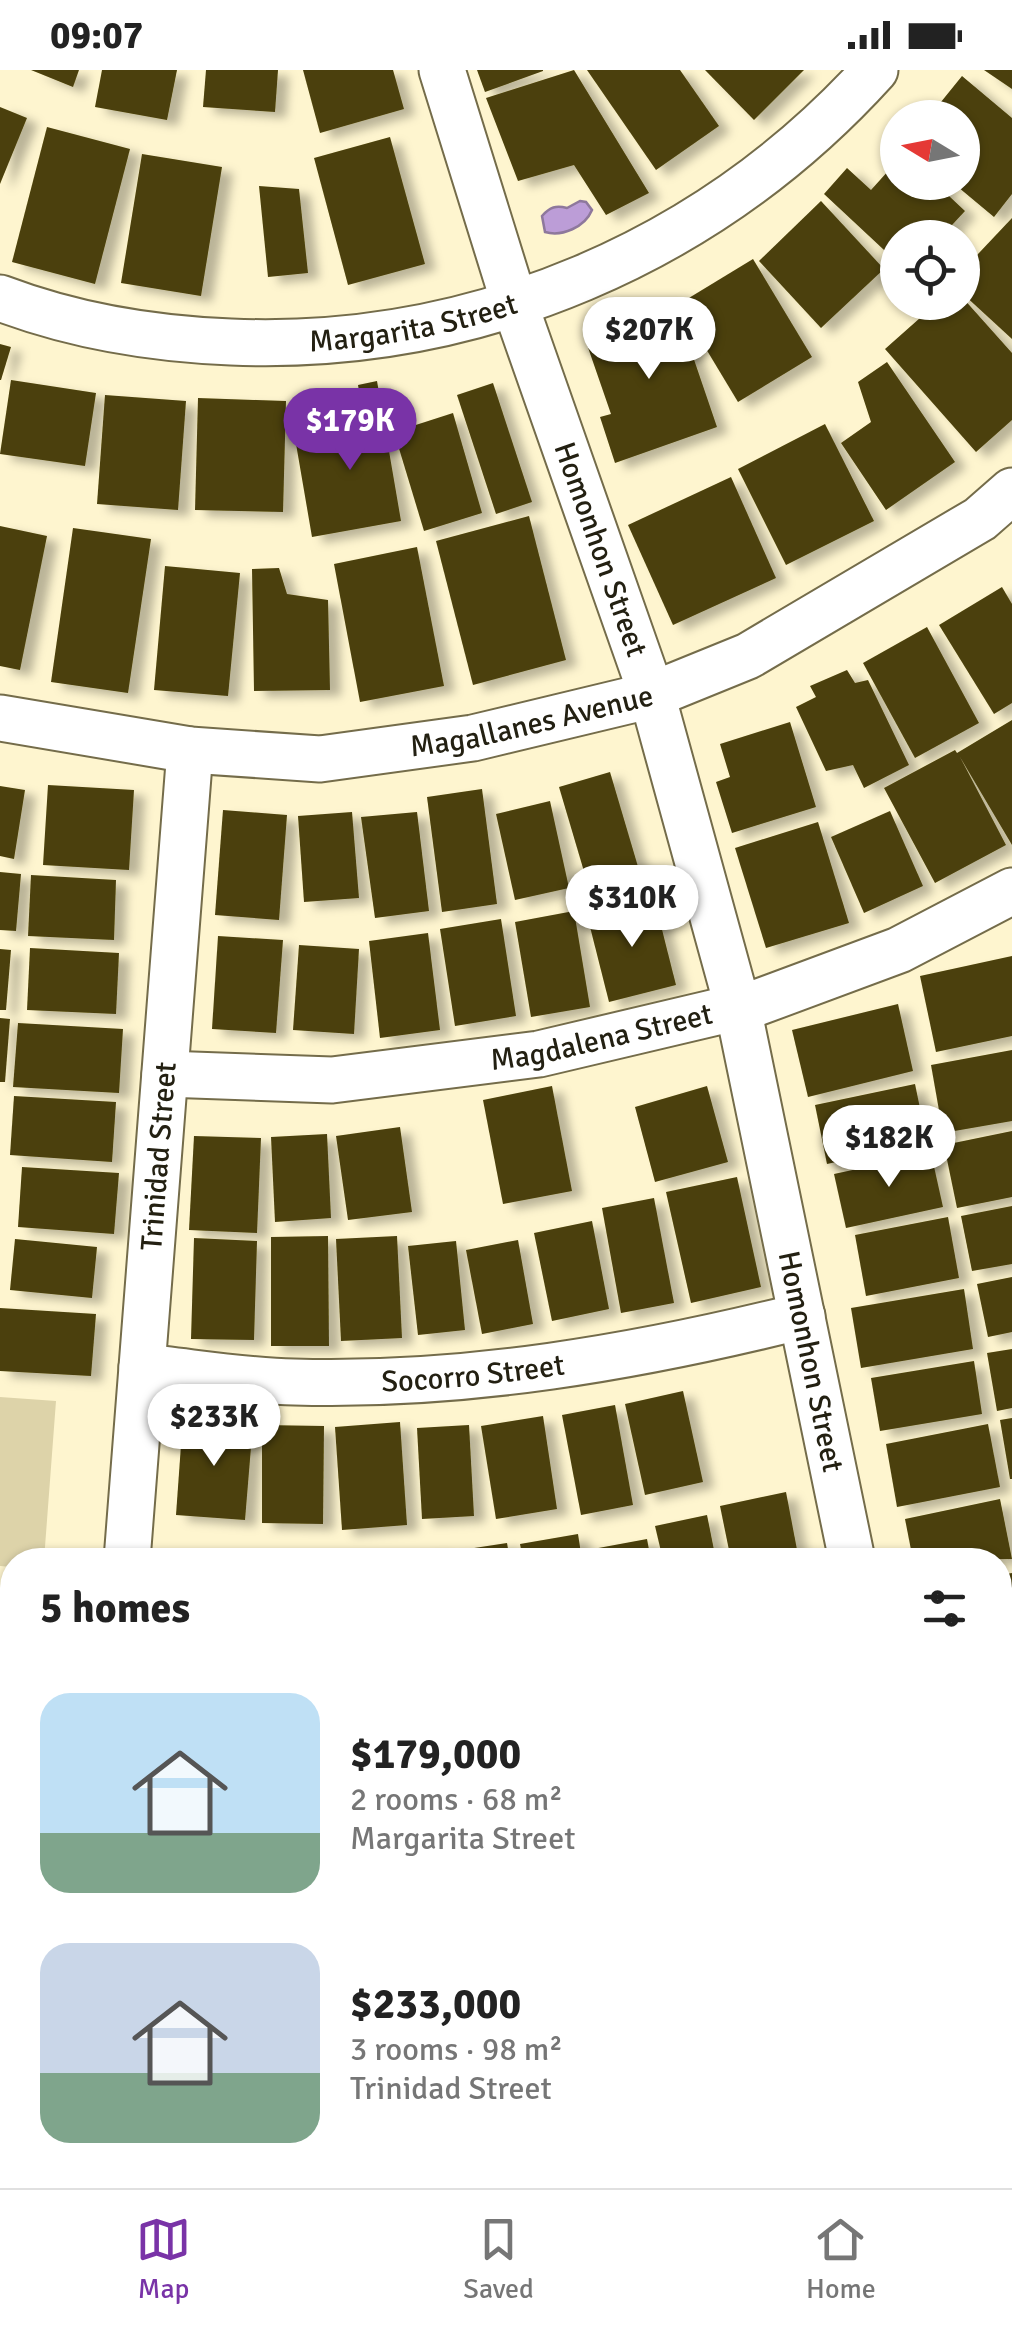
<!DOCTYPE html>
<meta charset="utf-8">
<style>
:root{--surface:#fff;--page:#f6f6f6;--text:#222;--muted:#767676;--line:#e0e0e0;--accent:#7933a7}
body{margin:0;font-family:Signika,sans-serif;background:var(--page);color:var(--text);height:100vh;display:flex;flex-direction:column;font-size:38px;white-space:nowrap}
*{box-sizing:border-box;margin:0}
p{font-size:32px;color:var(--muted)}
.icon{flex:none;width:55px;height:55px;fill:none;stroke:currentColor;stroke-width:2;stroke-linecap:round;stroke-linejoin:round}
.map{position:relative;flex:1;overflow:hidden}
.side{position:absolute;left:0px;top:1478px;width:1012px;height:642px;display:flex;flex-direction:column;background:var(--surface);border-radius:40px 40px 0 0;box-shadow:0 2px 8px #0004}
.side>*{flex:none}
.needle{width:65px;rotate:280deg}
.fabs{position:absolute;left:880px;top:30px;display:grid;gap:20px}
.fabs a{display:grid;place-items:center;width:100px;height:100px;border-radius:50%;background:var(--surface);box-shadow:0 2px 8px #0004;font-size:50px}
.price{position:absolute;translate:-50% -85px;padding:0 22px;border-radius:35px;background:#fff;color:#222;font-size:32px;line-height:65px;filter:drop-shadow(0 2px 5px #0008)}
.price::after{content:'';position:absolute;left:50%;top:60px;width:30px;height:22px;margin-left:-15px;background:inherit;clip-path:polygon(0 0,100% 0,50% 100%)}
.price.current{background:var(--accent);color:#fff}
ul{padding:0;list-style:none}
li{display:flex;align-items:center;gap:30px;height:250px;padding:0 40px}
li span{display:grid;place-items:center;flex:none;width:280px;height:200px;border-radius:30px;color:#555}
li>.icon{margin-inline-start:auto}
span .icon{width:120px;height:120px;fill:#fffc;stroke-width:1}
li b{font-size:42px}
h2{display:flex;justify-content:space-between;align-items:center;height:120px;padding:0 40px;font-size:42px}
.status{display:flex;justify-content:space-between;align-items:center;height:70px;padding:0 50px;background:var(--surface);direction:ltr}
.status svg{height:28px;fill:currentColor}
.tab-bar{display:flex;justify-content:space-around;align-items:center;height:140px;border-top:2px solid var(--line);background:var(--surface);font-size:28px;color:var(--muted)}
.tab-bar a{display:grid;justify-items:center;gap:5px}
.tab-bar .current{color:var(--accent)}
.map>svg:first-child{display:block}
.green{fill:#ddd3a9}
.water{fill:#bc9dd7;stroke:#8e789c;stroke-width:2.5}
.building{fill:#4b4009;filter:url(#shadow)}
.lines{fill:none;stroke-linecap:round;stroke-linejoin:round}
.minor-casing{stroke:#746c4a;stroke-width:49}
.minor{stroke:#fff;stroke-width:45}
.labels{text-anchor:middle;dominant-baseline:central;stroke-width:10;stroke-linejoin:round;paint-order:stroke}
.street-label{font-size:30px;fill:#232012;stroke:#fff}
</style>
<div class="status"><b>09:07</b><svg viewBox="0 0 49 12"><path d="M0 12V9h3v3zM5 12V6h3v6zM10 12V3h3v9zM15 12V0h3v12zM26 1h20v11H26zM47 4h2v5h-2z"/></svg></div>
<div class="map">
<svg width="1012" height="2118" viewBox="0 0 1012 2118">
<defs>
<filter id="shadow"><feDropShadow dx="11" dy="6" stdDeviation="5" flood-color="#0004"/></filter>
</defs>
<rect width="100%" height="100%" fill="#fef5cf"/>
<polygon class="green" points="0,1327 56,1331 44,1490 12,1490 12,1497 0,1496"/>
<path class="water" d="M580,131L586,132L592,140C585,157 562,167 545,162L542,146C550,137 556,135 567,138Z"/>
<g class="building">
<polygon points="31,0 79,0 73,17"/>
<polygon points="102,0 177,0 167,50 95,37"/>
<polygon points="206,0 278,0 275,42 203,37"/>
<polygon points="303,0 393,0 404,39 320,63"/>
<polygon points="477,0 543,0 543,1 485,22"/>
<polygon points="574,0 649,123 606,145 574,95 518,111 486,28"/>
<polygon points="587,0 680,0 719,56 656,100"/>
<polygon points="705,0 804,0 754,50"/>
<polygon points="984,0 1012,0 1012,19"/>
<polygon points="962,6 1012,48 1012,124 994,147 952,112 962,112 962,48 928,48"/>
<polygon points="0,37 27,48 0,114"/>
<polygon points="47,57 130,79 95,214 12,192"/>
<polygon points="390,67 425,194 348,215 314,88"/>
<polygon points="142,84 222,97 201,226 121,213"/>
<polygon points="898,90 898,112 934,112 965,141 940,168 898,168 898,193 824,124 847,98 871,120"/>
<polygon points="259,116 299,119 308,203 268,207"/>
<polygon points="821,131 884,199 821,258 759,191"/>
<polygon points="1012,148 1012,269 962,223 962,201"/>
<polygon points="753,189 812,287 738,332 679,234"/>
<polygon points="962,227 1012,283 1012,350 976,382 885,279 938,232 962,232"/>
<polygon points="674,231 717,357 615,393 600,347 611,344 583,263"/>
<polygon points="0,274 11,277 1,310 0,310"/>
<polygon points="887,292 955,392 886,440 841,373 871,352 858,312"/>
<polygon points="11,310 96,323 85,396 0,384"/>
<polygon points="377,311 401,451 312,467 295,368 365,356 358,315"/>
<polygon points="493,313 532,432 496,444 457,325"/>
<polygon points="105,325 186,331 178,440 97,434"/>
<polygon points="198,328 286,331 283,442 195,440"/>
<polygon points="453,343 482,443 424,461 394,362"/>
<polygon points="825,354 874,451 786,495 738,399"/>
<polygon points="731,407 776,508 673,555 628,455"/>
<polygon points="529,446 566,590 473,615 436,471"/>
<polygon points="0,456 47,466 20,600 0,596"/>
<polygon points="73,458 151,469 128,623 51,612"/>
<polygon points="417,477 444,616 360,632 334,494"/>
<polygon points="165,496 240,503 228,626 154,620"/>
<polygon points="279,498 287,524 328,530 330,620 254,621 252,499"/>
<polygon points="1002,517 1012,534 1012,633 994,644 939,555"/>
<polygon points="927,557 979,653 915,688 863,593"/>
<polygon points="847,600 855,613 868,610 909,695 864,718 853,695 826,701 796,637 816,627 810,616"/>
<polygon points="1012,650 1012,775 960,687 1006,775 935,813 884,718 955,680 957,683"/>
<polygon points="790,652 816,737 732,763 716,712 730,707 720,674"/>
<polygon points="610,702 639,800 588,815 559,717"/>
<polygon points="48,715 134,720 129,800 43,795"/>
<polygon points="0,716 25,720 14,789 0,786"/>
<polygon points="482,719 497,834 442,842 427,727"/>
<polygon points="550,731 569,818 515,830 496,744"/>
<polygon points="223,740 287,745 279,850 215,845"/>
<polygon points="890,741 923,816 864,843 831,767"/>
<polygon points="352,742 359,828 304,832 298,746"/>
<polygon points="417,742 429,841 375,848 361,747"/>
<polygon points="818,752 849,853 766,878 735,778"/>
<polygon points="0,802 21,804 16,861 0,860"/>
<polygon points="31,805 116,810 114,870 28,866"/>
<polygon points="654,828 676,915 609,932 587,845"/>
<polygon points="574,841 590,937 531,947 515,852"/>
<polygon points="501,849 516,946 455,956 440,859"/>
<polygon points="428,863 440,960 380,968 369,871"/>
<polygon points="218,866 283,870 276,963 212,959"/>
<polygon points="299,875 359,879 354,964 293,960"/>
<polygon points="30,878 119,883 116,944 27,940"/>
<polygon points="0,879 11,880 6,940 0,940"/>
<polygon points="1012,886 1012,966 936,982 920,906"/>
<polygon points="898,934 913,1001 808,1027 792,960"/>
<polygon points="0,948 10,949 5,1012 0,1012"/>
<polygon points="18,953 123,959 119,1023 13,1017"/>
<polygon points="1012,980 1012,1051 943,1063 931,995"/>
<polygon points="915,1014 927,1072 827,1094 815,1035"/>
<polygon points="552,1016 572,1121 503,1134 483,1030"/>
<polygon points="707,1016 728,1092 655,1112 635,1037"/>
<polygon points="14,1026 116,1032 112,1092 10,1085"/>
<polygon points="400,1057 412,1142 348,1150 336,1066"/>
<polygon points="1012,1061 1012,1127 957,1138 944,1075"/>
<polygon points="327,1064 331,1148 275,1152 271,1067"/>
<polygon points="194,1066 261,1068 257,1163 189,1160"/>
<polygon points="931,1083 943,1137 846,1158 834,1104"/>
<polygon points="22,1097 119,1103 114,1164 18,1157"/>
<polygon points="737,1107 761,1217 691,1233 666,1122"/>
<polygon points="654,1128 674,1233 621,1243 602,1138"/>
<polygon points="1012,1136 1012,1194 972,1201 961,1146"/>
<polygon points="948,1147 959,1208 866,1226 855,1165"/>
<polygon points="592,1151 609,1239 552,1251 534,1163"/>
<polygon points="328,1166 329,1276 271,1276 271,1167"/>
<polygon points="397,1166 402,1268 341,1271 336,1169"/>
<polygon points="194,1168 257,1171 254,1270 191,1269"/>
<polygon points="15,1169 97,1177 92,1228 10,1220"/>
<polygon points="518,1170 533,1254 482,1264 466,1180"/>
<polygon points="456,1171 465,1260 418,1265 408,1176"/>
<polygon points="1012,1207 1012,1262 988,1267 977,1214"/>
<polygon points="964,1219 973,1279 861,1298 851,1238"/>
<polygon points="0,1238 96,1244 91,1306 0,1301"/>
<polygon points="1012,1279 1012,1338 997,1341 987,1283"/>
<polygon points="974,1291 982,1344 880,1361 871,1308"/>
<polygon points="683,1321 703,1412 645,1425 625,1334"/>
<polygon points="615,1335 633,1435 581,1445 562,1345"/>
<polygon points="543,1346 557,1439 496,1449 481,1356"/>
<polygon points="183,1347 253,1353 245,1450 176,1445"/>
<polygon points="1012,1348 1012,1409 1010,1409 1000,1350"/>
<polygon points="400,1352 407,1455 342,1460 335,1357"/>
<polygon points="988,1354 1000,1417 897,1437 886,1374"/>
<polygon points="262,1355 324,1356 323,1454 262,1453"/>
<polygon points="469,1355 474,1446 422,1449 417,1358"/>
<polygon points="786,1422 799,1490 731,1490 720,1436"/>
<polygon points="1000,1429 1012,1489 913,1490 905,1449"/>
<polygon points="707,1445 716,1490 663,1490 655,1456"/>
<polygon points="578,1464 582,1490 523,1490 520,1474"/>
<polygon points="647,1469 651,1490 595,1490 593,1479"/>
<polygon points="507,1473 510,1490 450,1490 448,1482"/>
<polygon points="438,1479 439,1490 383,1490 382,1485"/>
<polygon points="1012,1503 1012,1562 1000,1564 1000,1505"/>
<polygon points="1012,1578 1012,1634 1000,1636 1000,1580"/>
<polygon points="0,1591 12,1592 12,1658 0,1657"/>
<polygon points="1012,1645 1012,1714 1000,1716 1000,1647"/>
<polygon points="0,1672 12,1673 12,1725 0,1724"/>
<polygon points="1012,1726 1012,1785 1000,1787 1000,1728"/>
<polygon points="0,1742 12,1743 12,1807 0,1806"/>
<polygon points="1012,1797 1012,1858 1000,1860 1000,1799"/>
<polygon points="0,1818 12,1819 12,1880 0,1879"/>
<polygon points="1012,1870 1012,1930 1000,1933 1000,1872"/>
<polygon points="0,1891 12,1892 12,1948 0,1947"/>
<polygon points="1012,1945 1012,2007 1000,2009 1000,1947"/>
<polygon points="0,1959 12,1960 12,2024 0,2023"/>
<polygon points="0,2045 12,2046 12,2099 0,2098"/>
<polygon points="120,2108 192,2108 191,2118 120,2118"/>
<rect x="204" y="2108" width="56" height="10"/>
<rect x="272" y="2108" width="60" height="10"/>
<polygon points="346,2108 408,2108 409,2118 347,2118"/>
<polygon points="415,2108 474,2108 475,2118 417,2118"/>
<polygon points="486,2108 545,2108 547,2118 487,2118"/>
<polygon points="560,2108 626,2108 628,2118 561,2118"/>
<polygon points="779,2108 842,2108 844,2118 781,2118"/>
<polygon points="852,2108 923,2108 925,2118 854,2118"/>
</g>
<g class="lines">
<g class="minor-casing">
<g id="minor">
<path id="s1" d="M442,0L515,235L652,625L738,938L852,1490"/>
<path id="s2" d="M0,228C74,256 152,269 231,272C476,282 710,182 875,0"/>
<path id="s3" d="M0,648L190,680L320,689L473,668L652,625L748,586L980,449L1012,421"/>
<path id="s4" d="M165,1004L332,1010L539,984L759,932L899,880L1012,821"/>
<path id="s5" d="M142,1297C192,1302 244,1311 294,1312C464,1317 638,1287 802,1246"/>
<path id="s6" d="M127,1490L190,680"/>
<polyline points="978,2108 980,2118"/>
<polyline points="77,2118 78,2108"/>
</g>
</g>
<use href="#minor" class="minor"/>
</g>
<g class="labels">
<g class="street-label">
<text stroke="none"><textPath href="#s2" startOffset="420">Margarita Street</textPath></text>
<text stroke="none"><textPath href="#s1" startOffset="505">Homonhon Street</textPath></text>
<text stroke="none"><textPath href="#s3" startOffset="538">Magallanes Avenue</textPath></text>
<text stroke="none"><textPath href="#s4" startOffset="440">Magdalena Street</textPath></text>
<text stroke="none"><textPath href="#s6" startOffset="405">Trinidad Street</textPath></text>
<text stroke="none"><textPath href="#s1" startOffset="1345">Homonhon Street</textPath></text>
<text stroke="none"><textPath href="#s5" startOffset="332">Socorro Street</textPath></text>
</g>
</g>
</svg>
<div class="fabs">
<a><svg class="needle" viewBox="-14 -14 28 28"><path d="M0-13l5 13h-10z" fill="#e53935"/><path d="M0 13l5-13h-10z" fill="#767676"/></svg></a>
<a><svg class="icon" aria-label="locate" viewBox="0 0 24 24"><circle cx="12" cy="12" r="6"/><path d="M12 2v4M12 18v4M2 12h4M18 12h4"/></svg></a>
</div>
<b class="price" style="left:649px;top:312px">$207K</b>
<b class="price current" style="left:350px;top:403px">$179K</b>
<b class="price" style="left:632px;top:880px">$310K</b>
<b class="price" style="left:889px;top:1120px">$182K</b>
<b class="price" style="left:214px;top:1399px">$233K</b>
<section class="side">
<h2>5 homes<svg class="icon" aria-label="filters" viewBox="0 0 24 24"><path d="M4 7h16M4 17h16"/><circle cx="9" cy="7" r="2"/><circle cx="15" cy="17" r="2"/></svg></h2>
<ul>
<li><span style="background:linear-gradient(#bfe0f5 70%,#7fa58c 0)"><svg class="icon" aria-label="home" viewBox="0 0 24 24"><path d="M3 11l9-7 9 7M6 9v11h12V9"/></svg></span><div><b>$179,000</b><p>2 rooms · 68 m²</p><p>Margarita Street</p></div></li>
<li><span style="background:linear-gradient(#c9d6e8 65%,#7fa58c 0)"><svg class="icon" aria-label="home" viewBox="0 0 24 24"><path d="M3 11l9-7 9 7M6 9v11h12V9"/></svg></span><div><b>$233,000</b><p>3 rooms · 98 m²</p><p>Trinidad Street</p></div></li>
</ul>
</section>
</div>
<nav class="tab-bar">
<a class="current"><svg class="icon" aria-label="map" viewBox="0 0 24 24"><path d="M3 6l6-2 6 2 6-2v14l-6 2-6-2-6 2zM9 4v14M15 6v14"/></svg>Map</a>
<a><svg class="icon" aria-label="saved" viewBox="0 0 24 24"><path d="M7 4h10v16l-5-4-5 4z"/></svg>Saved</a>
<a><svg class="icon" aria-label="home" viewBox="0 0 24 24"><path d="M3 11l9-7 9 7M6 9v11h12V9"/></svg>Home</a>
</nav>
